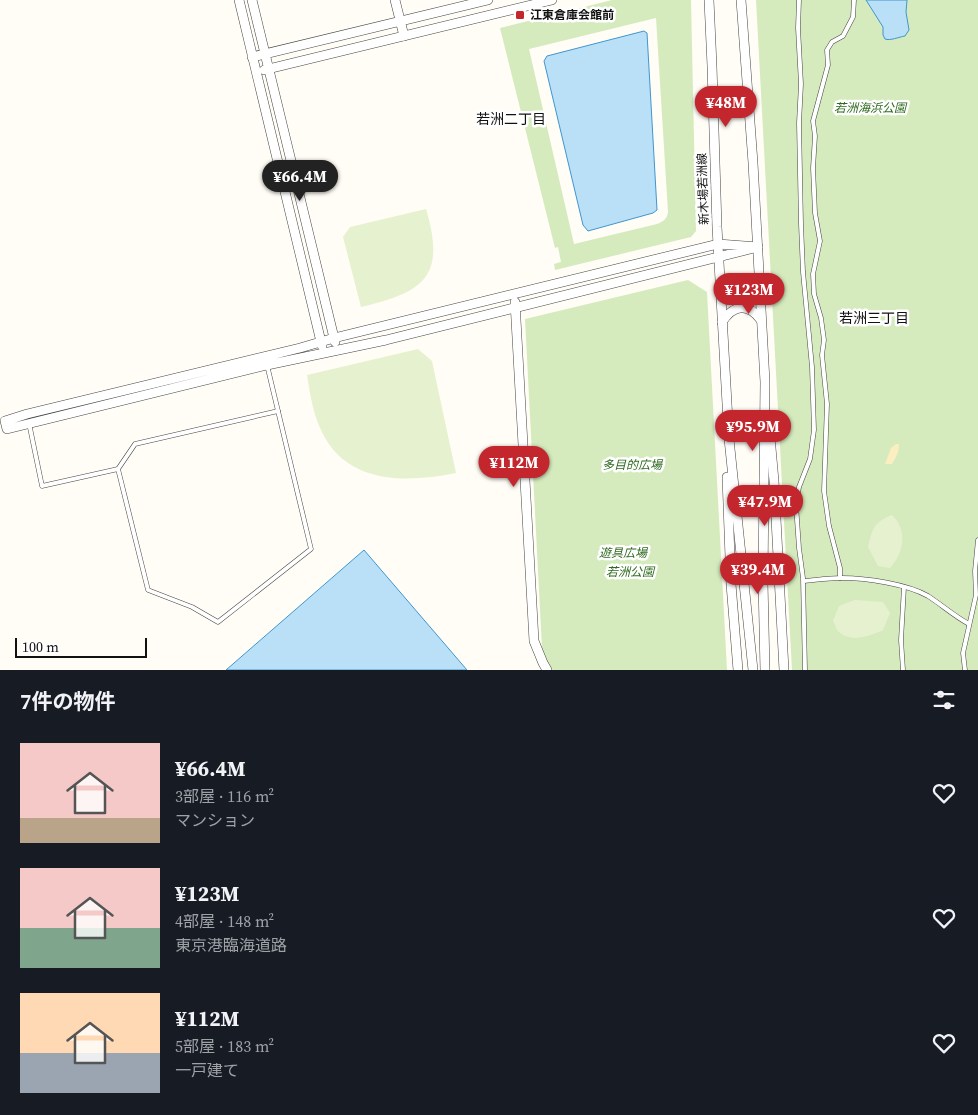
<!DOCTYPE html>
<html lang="ja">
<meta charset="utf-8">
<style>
:root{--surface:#171b24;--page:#242831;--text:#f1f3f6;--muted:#9ea1a6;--accent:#c4262e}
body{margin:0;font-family:"Source Serif 4","Noto Sans JP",serif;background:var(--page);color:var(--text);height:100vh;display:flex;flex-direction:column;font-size:19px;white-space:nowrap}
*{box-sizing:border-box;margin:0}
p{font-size:16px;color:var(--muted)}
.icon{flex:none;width:28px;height:28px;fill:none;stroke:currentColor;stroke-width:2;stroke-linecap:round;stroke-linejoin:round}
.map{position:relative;height:670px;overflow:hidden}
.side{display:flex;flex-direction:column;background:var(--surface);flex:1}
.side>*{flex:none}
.scale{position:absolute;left:15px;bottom:12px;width:132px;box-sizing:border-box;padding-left:5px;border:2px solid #111;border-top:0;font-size:14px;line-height:18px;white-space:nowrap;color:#111;-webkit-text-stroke:4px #fff;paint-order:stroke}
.price{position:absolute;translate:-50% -42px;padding:0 11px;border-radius:18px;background:var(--accent);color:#fff;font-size:16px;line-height:32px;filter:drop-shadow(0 1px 2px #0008)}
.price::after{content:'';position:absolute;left:50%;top:30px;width:15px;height:11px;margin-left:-8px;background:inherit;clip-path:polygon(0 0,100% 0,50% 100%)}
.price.current{background:#222;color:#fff}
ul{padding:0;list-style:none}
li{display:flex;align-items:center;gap:15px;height:125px;padding:0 20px}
li span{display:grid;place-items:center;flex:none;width:140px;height:100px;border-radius:0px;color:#555}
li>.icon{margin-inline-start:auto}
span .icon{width:60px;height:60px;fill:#fffc;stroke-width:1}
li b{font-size:21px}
h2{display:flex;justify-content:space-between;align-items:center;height:60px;padding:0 20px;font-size:21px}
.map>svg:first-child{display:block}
.green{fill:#d5ebbd;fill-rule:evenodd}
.sand{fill:#fbeec1}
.pitch{fill:#e6f2cf}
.water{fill:#b9e0f7;stroke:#3f96cf}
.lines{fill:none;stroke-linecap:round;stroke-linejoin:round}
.service-casing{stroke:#444;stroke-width:5}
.tertiary-casing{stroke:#444;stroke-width:10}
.service{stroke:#fff;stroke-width:4}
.tertiary{stroke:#fff;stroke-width:9}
.poi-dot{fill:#c4262e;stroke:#fff;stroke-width:2}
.labels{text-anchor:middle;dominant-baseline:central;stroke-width:5;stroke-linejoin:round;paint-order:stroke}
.poi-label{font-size:12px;font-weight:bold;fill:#111;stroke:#fff;text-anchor:start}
.park-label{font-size:12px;font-style:italic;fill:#2f6b1f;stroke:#fff}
.street-label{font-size:12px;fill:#111;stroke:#fff}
.neighbourhood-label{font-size:14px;fill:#111;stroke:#fff}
</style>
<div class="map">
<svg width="978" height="670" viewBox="0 0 978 670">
<rect width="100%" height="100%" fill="#fffdf5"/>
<g class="green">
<path d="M612,0H691L696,231L691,237L555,270L554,264L561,262L558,247L555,248L500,28ZM656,18L668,212C667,219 664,221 657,224L574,244L529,49Z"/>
<polygon points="756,0 978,0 978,670 792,670"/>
<polygon points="688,280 707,292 727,670 552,670 547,663 542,648 525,319"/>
</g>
<path class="sand" d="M896,444H899C899,453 896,457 892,464H885L891,448Z"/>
<g class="pitch">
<path d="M426,209C446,276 425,292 361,307L343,237L350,227Z"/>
<path d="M418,349L432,361L456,473C406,483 346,485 321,430C313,413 310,394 307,375Z"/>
<path d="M892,515C908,530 904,553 890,568L878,566L868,547C872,529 874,522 892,515Z"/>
<path d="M855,600L883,602L890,613L883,630C870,636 852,643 839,632C836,630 835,624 833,621L839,606Z"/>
</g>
<g class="water">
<path d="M866,0H907L906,12L909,30L905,36C899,37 890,41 885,39L883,35V27Z"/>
<polygon points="644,31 647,33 657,210 653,213 588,231 583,225 544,61 547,56"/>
<polygon points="364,550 467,670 226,670"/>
</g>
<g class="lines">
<g class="service-casing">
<g id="service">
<polyline points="799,0 798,28 801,84 799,123 801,224 803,272 812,367 814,430 810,459 799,487 796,505 799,548 803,578 805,670"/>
<polyline points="29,423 42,486 118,469 135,444 278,411"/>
<polyline points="118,469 148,590 192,607 218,622 311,549 267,365"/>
<polyline points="840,578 840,568 829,526 824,491 827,404 822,355 824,340 821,318 814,294 813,274 820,241 815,213 813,168 815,136 813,121 828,65 827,50 832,42 843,36 853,17 854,0"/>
<path d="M804,581C816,580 829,578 842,578C866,578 907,584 928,596C942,605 954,616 969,624"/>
<polyline points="903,670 901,640 904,587"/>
<polyline points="965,670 963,653 976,595 975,571 978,540"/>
</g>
</g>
<g class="tertiary-casing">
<g id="tertiary">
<polyline points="239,0 322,346"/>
<polyline points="252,0 335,342"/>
<polyline points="395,0 404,36"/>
<polyline points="709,0 712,66 717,227 729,439 753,670"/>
<polyline points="741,0 753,163 765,382 763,582 765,670"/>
<polyline points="252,57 488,0"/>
<polyline points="264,70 552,0"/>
<polygon points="718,244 758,247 386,340 267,365 7,429 5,421 27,414 300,348 334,338"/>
<polyline points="515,302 534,641 543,663 547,670"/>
<path d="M722,322C734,304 748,303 761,320"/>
<polyline points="770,437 774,481 784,670"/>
<polyline points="727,477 731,584 738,670"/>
</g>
</g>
<use href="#service" class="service"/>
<use href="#tertiary" class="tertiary"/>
</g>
<rect class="poi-dot" x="515" y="10" width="10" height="10" rx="2.5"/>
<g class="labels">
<g class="poi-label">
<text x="530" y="15">江東倉庫会館前</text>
</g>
<g class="park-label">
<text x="870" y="108">若洲海浜公園</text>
<text x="632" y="465">多目的広場</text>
<text x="623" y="553">遊具広場</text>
<text x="630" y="572">若洲公園</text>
</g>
<g class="street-label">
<text transform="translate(703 189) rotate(-92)">新木場若洲線</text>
</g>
<g class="neighbourhood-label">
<text x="511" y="119">若洲二丁目</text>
<text x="874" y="318">若洲三丁目</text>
</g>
</g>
</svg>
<div class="scale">100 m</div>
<b class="price" style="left:726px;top:128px">¥48M</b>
<b class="price current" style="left:300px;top:202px">¥66.4M</b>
<b class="price" style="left:749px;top:315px">¥123M</b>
<b class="price" style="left:753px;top:452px">¥95.9M</b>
<b class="price" style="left:514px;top:488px">¥112M</b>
<b class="price" style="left:765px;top:527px">¥47.9M</b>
<b class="price" style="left:758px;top:595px">¥39.4M</b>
</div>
<section class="side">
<h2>7件の物件<svg class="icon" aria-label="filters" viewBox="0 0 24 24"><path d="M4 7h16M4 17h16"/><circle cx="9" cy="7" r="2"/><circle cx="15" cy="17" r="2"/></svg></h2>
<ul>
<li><span style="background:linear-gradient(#f6c9c9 75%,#b9a48a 0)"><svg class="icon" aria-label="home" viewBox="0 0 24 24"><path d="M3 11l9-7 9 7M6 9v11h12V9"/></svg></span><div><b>¥66.4M</b><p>3部屋 · 116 m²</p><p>マンション</p></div><svg class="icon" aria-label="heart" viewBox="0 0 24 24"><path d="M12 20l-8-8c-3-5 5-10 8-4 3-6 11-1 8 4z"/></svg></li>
<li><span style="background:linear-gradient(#f6c9c9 60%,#7fa58c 0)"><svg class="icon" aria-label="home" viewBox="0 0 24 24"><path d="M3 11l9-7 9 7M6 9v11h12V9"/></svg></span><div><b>¥123M</b><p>4部屋 · 148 m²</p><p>東京港臨海道路</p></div><svg class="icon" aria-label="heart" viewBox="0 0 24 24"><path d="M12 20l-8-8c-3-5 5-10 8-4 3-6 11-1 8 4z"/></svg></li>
<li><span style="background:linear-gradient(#ffd9b3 60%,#9aa5b1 0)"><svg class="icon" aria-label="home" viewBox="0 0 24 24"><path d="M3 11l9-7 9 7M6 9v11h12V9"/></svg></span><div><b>¥112M</b><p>5部屋 · 183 m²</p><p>一戸建て</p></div><svg class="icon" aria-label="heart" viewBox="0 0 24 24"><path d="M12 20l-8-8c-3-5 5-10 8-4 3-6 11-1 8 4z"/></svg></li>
</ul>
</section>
